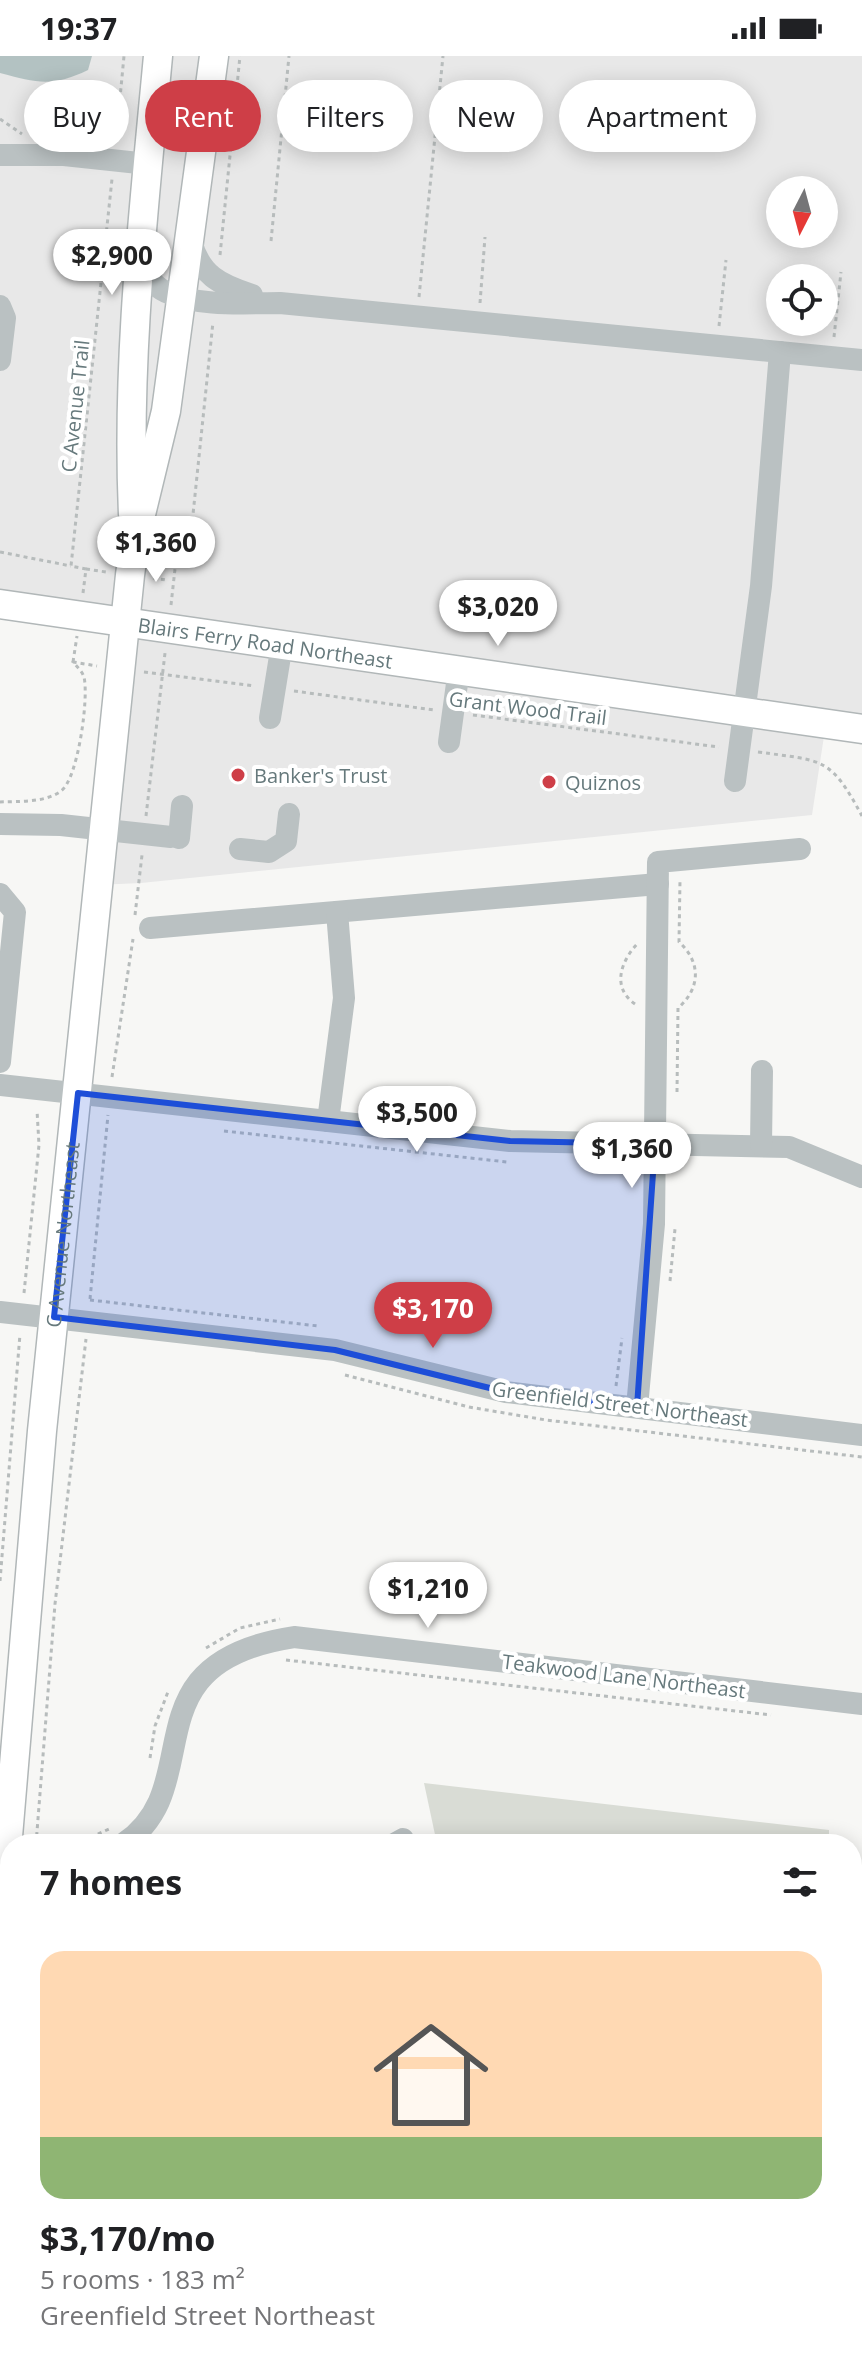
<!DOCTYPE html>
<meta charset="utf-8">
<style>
:root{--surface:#fff;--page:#f6f6f6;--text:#202124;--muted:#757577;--accent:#ce3e47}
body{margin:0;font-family:"Open Sans",sans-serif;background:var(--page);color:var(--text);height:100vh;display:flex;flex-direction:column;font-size:30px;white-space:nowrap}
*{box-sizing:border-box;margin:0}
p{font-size:26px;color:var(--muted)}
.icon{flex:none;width:44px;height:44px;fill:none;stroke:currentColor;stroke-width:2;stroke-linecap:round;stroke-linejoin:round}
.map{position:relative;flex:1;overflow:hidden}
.drawer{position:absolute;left:0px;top:1778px;width:862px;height:536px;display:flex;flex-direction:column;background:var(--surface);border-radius:32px 32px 0 0;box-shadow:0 4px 20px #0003}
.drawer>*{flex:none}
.guide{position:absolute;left:24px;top:24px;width:814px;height:72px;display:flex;gap:16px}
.needle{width:52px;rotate:186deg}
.buttons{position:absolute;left:766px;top:120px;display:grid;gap:16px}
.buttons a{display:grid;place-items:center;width:72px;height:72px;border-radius:50%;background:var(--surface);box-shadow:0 4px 20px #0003;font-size:40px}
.price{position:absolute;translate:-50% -68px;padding:0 18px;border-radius:28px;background:#fff;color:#222;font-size:26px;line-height:52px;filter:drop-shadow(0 2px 4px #0008)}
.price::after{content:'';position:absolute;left:50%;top:48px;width:24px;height:18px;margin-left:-12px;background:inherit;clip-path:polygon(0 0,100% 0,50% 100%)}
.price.on{background:var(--accent);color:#fff}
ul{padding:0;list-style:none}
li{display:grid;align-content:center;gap:16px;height:424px;padding:0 40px}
li span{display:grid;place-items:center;height:248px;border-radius:24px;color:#555}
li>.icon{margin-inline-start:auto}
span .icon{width:144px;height:144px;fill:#fffc;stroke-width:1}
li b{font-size:34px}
h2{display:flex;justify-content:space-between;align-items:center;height:96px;padding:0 40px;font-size:34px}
.chip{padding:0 28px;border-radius:36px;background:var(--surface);box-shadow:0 4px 20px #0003;font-size:28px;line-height:72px}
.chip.on{background:var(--accent);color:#fff}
.status{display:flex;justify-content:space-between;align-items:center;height:56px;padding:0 40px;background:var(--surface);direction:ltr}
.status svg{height:22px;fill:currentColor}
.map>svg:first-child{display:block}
.built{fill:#e8e8e8;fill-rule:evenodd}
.green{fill:#d9dcd5}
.water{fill:#b3c2c2}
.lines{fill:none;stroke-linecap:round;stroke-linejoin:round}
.stream{stroke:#b3c2c2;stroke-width:5}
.major-casing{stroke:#b1b7b8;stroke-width:31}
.path{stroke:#b7bcbc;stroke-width:3;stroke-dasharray:4 4;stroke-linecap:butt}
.minor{stroke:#bac1c2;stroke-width:22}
.major{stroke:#fff;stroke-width:28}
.marked{fill:#1d4ed8;fill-opacity:0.2;stroke:#1d4ed8;stroke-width:6;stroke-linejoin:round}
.poi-dot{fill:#ce3e47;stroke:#fff;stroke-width:3}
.labels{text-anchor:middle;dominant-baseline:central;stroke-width:8;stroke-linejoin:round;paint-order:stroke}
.street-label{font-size:20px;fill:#66797c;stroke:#fff}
.poi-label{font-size:20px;fill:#66797c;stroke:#fff;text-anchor:start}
</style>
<div class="status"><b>19:37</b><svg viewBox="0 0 49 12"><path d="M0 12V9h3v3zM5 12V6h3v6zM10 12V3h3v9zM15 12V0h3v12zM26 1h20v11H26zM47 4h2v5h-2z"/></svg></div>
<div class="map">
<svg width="862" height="2314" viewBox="0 0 862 2314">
<rect width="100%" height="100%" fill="#f7f7f5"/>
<path class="built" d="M0,0H862V673L826,667L812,759L141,827L97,829L125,567L0,548ZM780,134H824V178H780ZM780,222H824V266H780Z"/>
<g class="green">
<polygon points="424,1727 829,1774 829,1788 437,1788"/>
<polygon points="852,2027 862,2040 862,2314 0,2314 10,2200 10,2304 852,2304"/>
</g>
<path class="water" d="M0,0H92L88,14C53,31 37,27 0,17Z"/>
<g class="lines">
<g class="stream">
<polyline points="0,2105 10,2107"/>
<polyline points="852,2297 862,2298"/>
</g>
<g class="major-casing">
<g id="major">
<path d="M133,458C126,306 144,152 158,0"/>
<path id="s1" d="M0,548L862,673"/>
<path id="s2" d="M0,1876L42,1375L130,519L135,483L166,355L214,0"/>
</g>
</g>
<g class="path">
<polyline points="0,63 22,78"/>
<polyline points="38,77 117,70"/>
<polyline points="116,84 124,0"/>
<polyline points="271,185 289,0"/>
<polyline points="220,199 240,0"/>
<polyline points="419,241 443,0"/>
<polyline points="480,247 485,181"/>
<polyline points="719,270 726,204"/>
<polyline points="834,281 841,216"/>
<polyline points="0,496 71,510"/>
<polyline points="86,513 106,516"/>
<polyline points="153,522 166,524"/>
<polyline points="83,537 86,513 71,510 112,123"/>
<polyline points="171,549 176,504 192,468 213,266"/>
<polyline points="73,606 77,580"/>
<polyline points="144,616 255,630"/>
<polyline points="294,635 434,654"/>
<polyline points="473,659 719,691"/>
<path d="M758,696C823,705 830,700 862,760"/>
<path d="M0,746C19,745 45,747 61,735C78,723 89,642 84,621C82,615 77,611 73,606L97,610"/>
<polyline points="146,760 165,597"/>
<polyline points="135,859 142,799"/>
<path d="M635,948C611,931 621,905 638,887"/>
<polyline points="112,1021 133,883"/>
<path d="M677,1036L678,952C701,932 701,906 679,886L680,824"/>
<polyline points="224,1075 507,1106"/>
<polyline points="670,1225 675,1173"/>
<polyline points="24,1237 39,1089 37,1054"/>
<polyline points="90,1243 108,1059"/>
<polyline points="90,1244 318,1270"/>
<polyline points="345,1319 469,1351 546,1364 862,1401"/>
<polyline points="616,1330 622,1282"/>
<polyline points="0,1525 20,1278"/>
<polyline points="206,1592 240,1572 280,1563"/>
<polyline points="286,1604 771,1659"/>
<polyline points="150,1702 155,1670 169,1633"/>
<polyline points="30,1783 54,1788"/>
<polyline points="36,1788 55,1548 86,1283"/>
<polyline points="76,1788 109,1773"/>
</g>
<g class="minor">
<polyline points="0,99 64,99 148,108"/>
<path d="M191,185C200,219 220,229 252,239"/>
<path d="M141,208C147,219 153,230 166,236C199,251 245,247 280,247L862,304"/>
<polyline points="0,250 5,262 0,304"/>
<polyline points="270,662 282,588"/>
<polyline points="449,686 459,613"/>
<polyline points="735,725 761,530 780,296"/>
<polyline points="0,768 61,769 171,781"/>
<polyline points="179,782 182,750"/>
<polyline points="240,793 269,796 286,785 289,758"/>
<polyline points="0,838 15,856 0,1006"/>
<polyline points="150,872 658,828"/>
<polyline points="0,1029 510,1085 789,1091 862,1121"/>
<polyline points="328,1065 344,942 337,856"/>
<polyline points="761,1089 762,1015"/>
<polyline points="0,1256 335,1294 506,1336 862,1379"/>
<polyline points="637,1351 654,1168 658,806 800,793"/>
<path d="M123,1788C212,1729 123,1607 294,1581L862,1648"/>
<polyline points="394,1788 403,1783"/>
</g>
<use href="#major" class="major"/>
</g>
<path class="marked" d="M78,1037L510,1085L655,1088L637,1351L506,1336L335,1294L54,1261Z"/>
<g class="poi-dot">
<circle cx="238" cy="719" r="8"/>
<circle cx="549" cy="726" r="8"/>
</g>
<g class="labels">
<g class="street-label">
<text transform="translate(75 350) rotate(-84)">C Avenue Trail</text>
<text stroke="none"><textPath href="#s1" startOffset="268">Blairs Ferry Road Northeast</textPath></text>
<text transform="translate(528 652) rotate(7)">Grant Wood Trail</text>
<text stroke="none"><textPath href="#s2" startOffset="700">C Avenue Northeast</textPath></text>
<text transform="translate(620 1348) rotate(7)">Greenfield Street Northeast</text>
<text transform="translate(624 1620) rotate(7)">Teakwood Lane Northeast</text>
</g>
<g class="poi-label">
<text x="254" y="719">Banker's Trust</text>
<text x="565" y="726">Quiznos</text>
</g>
</g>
</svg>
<div class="buttons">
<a><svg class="needle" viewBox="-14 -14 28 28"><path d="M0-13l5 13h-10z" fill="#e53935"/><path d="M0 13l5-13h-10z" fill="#757577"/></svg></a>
<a><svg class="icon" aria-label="locate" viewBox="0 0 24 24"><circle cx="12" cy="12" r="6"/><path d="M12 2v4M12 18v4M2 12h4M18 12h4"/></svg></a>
</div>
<b class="price" style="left:112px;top:241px">$2,900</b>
<b class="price" style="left:156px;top:528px">$1,360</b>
<b class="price" style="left:498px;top:592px">$3,020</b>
<b class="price" style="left:417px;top:1098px">$3,500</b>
<b class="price" style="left:632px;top:1134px">$1,360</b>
<b class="price on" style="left:433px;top:1294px">$3,170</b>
<b class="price" style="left:428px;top:1574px">$1,210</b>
<div class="guide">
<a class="chip">Buy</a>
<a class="chip on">Rent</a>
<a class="chip">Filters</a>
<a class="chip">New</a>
<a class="chip">Apartment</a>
</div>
<section class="drawer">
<h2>7 homes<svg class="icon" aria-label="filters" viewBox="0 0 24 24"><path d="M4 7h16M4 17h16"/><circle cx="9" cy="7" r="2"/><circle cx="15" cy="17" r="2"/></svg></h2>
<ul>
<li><span style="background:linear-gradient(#ffd9b3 75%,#8fb573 0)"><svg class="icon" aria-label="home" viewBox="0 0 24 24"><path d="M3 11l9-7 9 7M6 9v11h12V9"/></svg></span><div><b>$3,170/mo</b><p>5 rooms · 183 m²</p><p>Greenfield Street Northeast</p></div></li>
</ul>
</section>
</div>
